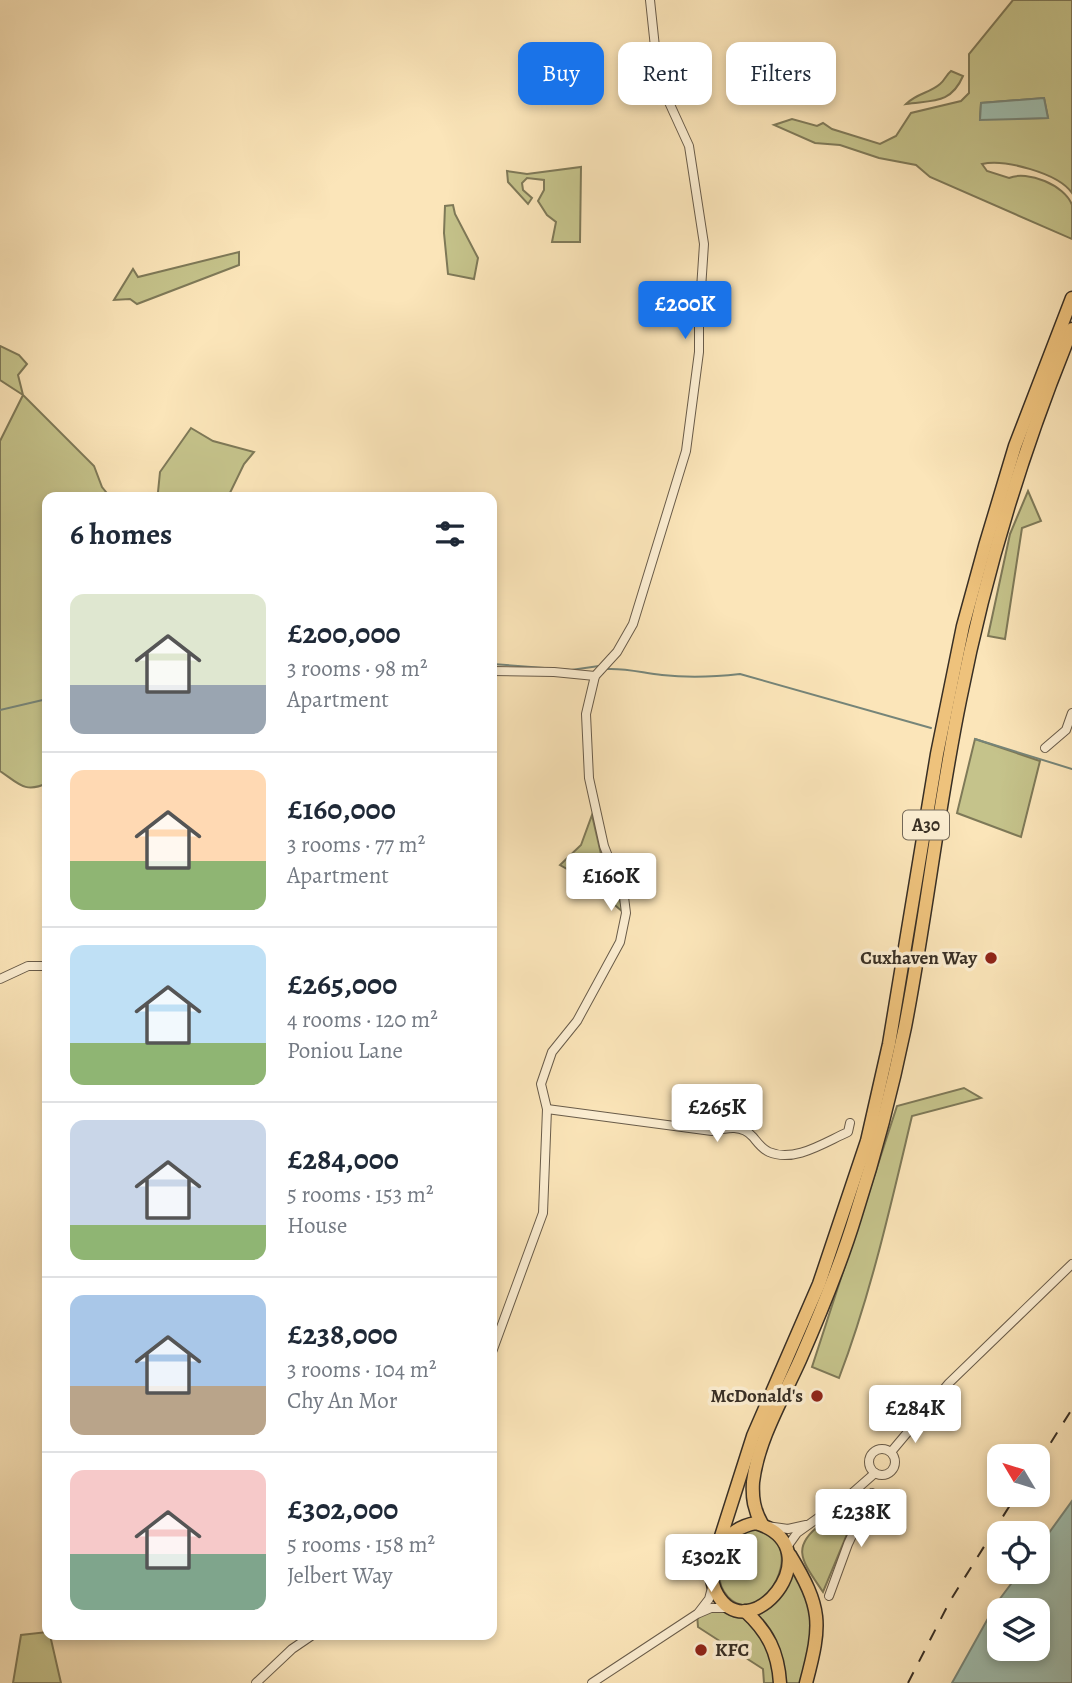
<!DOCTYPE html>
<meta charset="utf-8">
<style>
:root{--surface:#fff;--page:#f6f6f7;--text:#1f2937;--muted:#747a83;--line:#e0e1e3;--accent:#1a73e8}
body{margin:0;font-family:Alegreya,serif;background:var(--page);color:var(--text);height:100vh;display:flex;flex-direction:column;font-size:26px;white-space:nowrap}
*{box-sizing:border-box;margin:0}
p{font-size:23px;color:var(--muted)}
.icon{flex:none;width:38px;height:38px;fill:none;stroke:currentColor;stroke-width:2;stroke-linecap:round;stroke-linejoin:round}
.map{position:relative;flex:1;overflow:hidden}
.panel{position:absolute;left:42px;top:492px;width:455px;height:1148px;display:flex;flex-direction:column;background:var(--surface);border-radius:14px;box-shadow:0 4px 10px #0003}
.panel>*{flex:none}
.hud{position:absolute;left:518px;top:42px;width:448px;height:63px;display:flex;gap:14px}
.needle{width:46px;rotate:308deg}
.tools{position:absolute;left:987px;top:1444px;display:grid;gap:14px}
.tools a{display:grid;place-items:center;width:63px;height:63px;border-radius:14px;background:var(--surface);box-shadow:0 4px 10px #0003;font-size:35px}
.price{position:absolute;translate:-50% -60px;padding:0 16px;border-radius:7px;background:#fff;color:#222;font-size:23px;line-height:46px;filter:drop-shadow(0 2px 4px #0008)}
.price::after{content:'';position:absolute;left:50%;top:42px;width:21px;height:16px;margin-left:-10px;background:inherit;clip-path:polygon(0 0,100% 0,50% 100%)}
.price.active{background:var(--accent);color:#fff}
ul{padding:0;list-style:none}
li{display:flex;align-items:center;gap:21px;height:175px;padding:0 28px}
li+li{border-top:2px solid var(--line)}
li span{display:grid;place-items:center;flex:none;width:196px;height:140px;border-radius:14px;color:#555}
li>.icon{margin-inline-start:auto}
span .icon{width:84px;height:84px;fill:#fffc;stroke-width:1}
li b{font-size:30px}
h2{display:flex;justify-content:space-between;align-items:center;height:84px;padding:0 28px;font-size:30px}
.chip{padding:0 24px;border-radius:14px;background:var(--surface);box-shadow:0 4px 10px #0003;font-size:24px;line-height:63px}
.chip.active{background:var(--accent);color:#fff}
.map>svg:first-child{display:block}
.green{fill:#c5c38b;stroke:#7e7958;stroke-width:2;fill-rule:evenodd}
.water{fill:#9fbfb1;stroke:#768579;stroke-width:2;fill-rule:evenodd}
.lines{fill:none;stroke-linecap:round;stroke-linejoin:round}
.stream{stroke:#768579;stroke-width:2}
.minor-casing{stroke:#695c4a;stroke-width:10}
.highway-casing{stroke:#382f25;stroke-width:15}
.minor{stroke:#fceed2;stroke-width:8}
.highway{stroke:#eec27c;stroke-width:12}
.rail{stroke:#382f25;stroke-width:2;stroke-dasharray:12 12;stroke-linecap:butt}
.poi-dot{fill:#8f2418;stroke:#fceed2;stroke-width:2.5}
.labels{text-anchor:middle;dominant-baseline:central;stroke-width:7;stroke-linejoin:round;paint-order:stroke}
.shield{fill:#fceed2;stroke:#736859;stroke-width:2}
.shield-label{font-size:18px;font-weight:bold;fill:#382f25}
.poi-label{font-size:19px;font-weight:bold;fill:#382f25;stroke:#fceed2;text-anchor:end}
</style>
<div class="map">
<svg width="1072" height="1683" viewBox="0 0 1072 1683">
<rect width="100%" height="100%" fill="#fbe5b9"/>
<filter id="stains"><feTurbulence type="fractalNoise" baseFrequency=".00286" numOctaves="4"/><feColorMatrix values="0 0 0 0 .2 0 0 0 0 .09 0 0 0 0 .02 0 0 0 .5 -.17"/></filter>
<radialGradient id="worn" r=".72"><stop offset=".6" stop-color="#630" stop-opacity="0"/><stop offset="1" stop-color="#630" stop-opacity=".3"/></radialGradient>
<g class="green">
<path d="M1013,0H1072V193C1058,173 1005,159 982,164L987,171L1009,178C1027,170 1065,185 1072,205C1072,214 1072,230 1072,239L930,177L916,165L879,158L840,145L815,143L774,125L792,119L817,126L823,123L832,129L880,144L896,136L911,113L961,101L969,93V54ZM1044,98L1048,118L980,119L981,103Z"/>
<path d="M951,71L963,76C951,104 933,100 906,104C917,93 930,93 940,84C945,80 946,75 951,71Z"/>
<polygon points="581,167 580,242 552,242 556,222 547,215 538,201 544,190 544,180 527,178 522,183 523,190 532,198 528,204 508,182 507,171 527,174"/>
<polygon points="453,205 455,214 478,258 474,279 448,274 444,233 445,206"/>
<polygon points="239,252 239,265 137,304 130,299 114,300 133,269 138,277"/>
<path d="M0,346L19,355L27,364L18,375L23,395L94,466L102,487L110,497H47V783C25,794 18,783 0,771V441L23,395L0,380Z"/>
<polygon points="191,428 213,441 254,452 244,464 228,497 154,497 158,492 160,472"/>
<polygon points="1028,491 1041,521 1022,528 1005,639 988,636 1010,534"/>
<polygon points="975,739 1040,761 1021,837 957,813"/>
<polygon points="592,815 601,854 619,895 623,912 583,878 560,865 581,845"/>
<path d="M964,1088L981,1098L912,1116C891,1204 871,1294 839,1378L812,1367L897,1106Z"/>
<path d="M824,1522L837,1523L848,1532L823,1592C803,1562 788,1547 824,1522Z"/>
<path d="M753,1529C814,1535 764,1634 728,1597C712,1580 719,1546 738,1535C742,1532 749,1531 753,1529Z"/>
<polygon points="789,1563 814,1599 806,1683 764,1683 763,1669 698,1627 697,1614 711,1608 763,1606"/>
<polygon points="47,1632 47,1634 50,1635 61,1683 13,1683 21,1635"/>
</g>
<g class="water">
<polygon points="1044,98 1048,118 980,120 981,103"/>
<path d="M1072,1501V1683H952L996,1604L1020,1572H1038V1548ZM999,1610H1038V1648H999Z"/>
</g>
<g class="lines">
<g class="stream">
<polyline points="492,664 571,670 599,666"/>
<path d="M607,669C627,668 643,673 662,675C689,678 714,677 740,674L931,728"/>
<polyline points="0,710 47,699"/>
<polyline points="975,739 1072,769"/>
</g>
<g class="minor-casing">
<g id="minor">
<polyline points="492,671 554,672 595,676"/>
<polyline points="1045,748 1066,730 1072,713"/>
<polyline points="0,979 28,966 47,966"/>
<path d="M547,1109L712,1131C726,1128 742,1124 753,1137C758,1143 762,1149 769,1152C795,1163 825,1142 848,1132L850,1123"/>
<polyline points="492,1352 543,1213 547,1109 541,1084 552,1052 577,1021 620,942 626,913 624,897 604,846 589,778 586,714 595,676 617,652 633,624 686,451 699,352 699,319 704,244 689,146 662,87 657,66 650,0"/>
<circle cx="882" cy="1462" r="13"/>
<polyline points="891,1452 949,1383 1072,1264"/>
<polyline points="829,1510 846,1527 854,1531"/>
<polyline points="767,1526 788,1529 806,1525"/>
<polyline points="787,1547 797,1533 850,1495 875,1473"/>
<polyline points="829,1596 848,1544 872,1493"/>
<polyline points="699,1612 709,1599 713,1584"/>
<polyline points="256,1683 292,1649 314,1634"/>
<polyline points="592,1683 697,1614 711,1608 731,1608"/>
</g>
</g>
<g class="highway-casing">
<g id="highway">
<path d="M756,1523C837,1548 746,1657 715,1590C702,1559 726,1528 756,1523Z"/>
<path d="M762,1524C754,1510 752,1498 753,1482C758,1440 783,1398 800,1360C821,1312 841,1264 856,1214C876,1152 892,1090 905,1027C926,918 938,808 960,700C985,573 1023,448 1072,329"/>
<polyline points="716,1552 753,1436 819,1284 867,1141 889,1044 937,754 963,626 985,546 1015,446 1072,298"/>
<path d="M790,1555C822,1608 822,1623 806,1683"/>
<path d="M745,1611C768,1632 778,1652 780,1683"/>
</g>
</g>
<use href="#minor" class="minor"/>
<use href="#highway" class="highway"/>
<g class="rail">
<polyline points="1038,1463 1072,1409"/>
<polyline points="908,1683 950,1601 1017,1494"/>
</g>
</g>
<g class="poi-dot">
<circle cx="991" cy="958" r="7"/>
<circle cx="817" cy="1396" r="7"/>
<circle cx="701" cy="1650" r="7"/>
</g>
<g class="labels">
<rect class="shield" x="903" y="810.5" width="46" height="29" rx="5"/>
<g class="shield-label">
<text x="926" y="825">A30</text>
</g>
<g class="poi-label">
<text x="977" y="958">Cuxhaven Way</text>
<text x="803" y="1396">McDonald's</text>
<text x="715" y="1650" text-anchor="start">KFC</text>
</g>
</g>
<rect width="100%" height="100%" filter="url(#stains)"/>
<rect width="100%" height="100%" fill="url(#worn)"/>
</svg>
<div class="tools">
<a><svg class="needle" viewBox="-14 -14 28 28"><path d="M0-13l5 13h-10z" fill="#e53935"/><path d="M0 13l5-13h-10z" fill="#747a83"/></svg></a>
<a><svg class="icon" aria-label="locate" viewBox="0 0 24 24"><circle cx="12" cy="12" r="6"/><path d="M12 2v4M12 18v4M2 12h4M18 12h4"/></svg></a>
<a><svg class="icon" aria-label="layers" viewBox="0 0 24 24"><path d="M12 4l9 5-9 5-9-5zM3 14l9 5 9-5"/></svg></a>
</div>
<b class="price active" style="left:685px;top:341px">£200K</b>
<b class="price" style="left:611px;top:913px">£160K</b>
<b class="price" style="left:717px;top:1144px">£265K</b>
<b class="price" style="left:915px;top:1445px">£284K</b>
<b class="price" style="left:861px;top:1549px">£238K</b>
<b class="price" style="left:711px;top:1594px">£302K</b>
<div class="hud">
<a class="chip active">Buy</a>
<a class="chip">Rent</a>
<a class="chip">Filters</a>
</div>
<section class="panel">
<h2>6 homes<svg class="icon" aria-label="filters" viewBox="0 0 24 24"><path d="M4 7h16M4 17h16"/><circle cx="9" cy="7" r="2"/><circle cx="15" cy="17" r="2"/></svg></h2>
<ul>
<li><span style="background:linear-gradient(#dfe7d0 65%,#9aa5b1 0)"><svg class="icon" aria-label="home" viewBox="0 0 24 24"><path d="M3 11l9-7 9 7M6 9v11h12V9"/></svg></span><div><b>£200,000</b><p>3 rooms · 98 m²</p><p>Apartment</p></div></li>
<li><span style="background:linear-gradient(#ffd9b3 65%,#8fb573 0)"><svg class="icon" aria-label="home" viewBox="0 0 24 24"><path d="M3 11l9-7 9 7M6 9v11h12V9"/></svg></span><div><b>£160,000</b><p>3 rooms · 77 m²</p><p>Apartment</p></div></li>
<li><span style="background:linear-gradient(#bfe0f5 70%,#8fb573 0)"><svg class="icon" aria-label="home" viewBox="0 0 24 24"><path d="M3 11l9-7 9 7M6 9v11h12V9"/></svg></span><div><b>£265,000</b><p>4 rooms · 120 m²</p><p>Poniou Lane</p></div></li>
<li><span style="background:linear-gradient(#c9d6e8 75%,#8fb573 0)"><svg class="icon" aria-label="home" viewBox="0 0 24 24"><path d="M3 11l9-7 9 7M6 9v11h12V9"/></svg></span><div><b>£284,000</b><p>5 rooms · 153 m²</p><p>House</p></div></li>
<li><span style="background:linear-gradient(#a9c7e8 65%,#b9a48a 0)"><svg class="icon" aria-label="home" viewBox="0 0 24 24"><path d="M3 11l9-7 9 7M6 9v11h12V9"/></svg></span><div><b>£238,000</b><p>3 rooms · 104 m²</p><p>Chy An Mor</p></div></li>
<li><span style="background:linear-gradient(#f6c9c9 60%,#7fa58c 0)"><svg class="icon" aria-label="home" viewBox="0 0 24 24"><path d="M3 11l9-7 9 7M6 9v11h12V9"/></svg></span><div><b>£302,000</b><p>5 rooms · 158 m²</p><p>Jelbert Way</p></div></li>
</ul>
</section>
</div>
